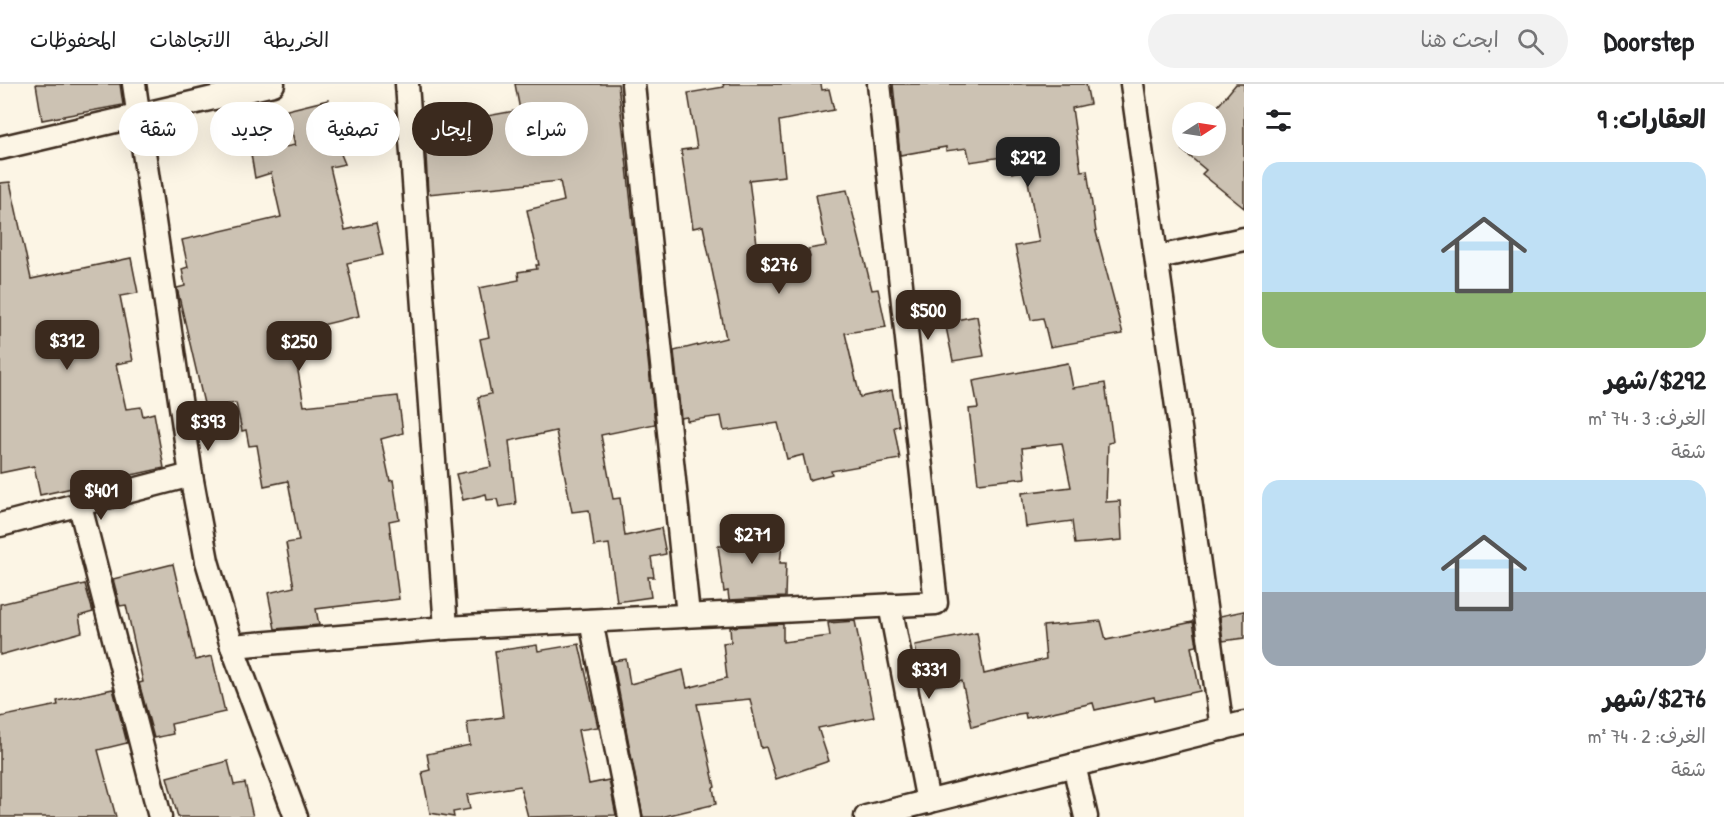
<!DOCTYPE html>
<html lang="ar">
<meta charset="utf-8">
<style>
:root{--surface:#fff;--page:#f2f2f2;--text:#202124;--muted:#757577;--line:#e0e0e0;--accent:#3b2a1e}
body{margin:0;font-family:"Patrick Hand","Playpen Sans Arabic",sans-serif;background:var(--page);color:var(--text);direction:rtl;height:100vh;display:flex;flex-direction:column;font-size:22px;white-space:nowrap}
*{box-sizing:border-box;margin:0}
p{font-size:20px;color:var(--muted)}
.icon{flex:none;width:33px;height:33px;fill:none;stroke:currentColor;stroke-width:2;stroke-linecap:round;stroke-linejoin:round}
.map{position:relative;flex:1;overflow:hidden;direction:ltr}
.sheet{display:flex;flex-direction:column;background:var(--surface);width:480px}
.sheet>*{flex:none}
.guide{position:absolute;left:18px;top:18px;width:570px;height:54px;direction:rtl;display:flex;gap:12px}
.needle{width:39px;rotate:78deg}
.controls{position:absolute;left:1172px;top:18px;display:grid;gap:12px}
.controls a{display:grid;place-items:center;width:54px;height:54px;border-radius:50%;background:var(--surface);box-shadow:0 6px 24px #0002;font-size:30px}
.price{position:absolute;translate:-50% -51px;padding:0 14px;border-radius:12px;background:var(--accent);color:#fff;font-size:20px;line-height:39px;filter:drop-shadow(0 2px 3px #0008)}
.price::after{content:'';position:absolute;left:50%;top:36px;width:18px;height:14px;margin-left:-9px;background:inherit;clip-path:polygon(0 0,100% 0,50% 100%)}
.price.on{background:#222;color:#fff}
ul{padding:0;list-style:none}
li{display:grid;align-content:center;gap:12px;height:318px;padding:0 18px}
li span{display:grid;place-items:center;height:186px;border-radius:18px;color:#555}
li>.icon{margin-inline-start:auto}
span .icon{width:108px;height:108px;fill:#fffc;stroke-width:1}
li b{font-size:26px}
h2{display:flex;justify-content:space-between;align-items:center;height:72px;padding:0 18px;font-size:26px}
.pill{padding:0 21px;border-radius:27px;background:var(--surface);box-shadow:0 6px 24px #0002;font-size:21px;line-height:54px}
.pill.on{background:var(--accent);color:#fff}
header{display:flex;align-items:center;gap:36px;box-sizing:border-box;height:84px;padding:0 30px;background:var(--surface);border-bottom:2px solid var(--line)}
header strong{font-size:28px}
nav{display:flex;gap:33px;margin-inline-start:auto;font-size:21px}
.search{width:420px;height:54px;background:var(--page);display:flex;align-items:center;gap:15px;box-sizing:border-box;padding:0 21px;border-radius:33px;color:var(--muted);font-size:22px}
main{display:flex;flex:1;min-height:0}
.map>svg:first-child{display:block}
.building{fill:#ccc2b3;stroke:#3b2a1e;stroke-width:1.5}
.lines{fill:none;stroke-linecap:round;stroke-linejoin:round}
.minor-casing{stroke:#3b2a1e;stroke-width:27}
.minor{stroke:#fcf5e5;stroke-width:22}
</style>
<header>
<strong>Doorstep</strong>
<div class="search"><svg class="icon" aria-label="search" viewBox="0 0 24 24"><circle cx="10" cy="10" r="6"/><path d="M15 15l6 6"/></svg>ابحث هنا</div>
<nav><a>الخريطة</a><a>الاتجاهات</a><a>المحفوظات</a></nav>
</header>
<main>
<section class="sheet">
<h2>العقارات: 9<svg class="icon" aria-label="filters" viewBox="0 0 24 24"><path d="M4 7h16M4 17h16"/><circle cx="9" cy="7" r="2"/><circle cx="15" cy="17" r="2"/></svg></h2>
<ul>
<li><span style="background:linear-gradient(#bfe0f5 70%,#8fb573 0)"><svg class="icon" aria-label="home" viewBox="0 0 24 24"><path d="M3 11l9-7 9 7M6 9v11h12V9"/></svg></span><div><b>$292/شهر</b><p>الغرف: 3 · 74 m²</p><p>شقة</p></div></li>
<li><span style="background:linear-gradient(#bfe0f5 60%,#9aa5b1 0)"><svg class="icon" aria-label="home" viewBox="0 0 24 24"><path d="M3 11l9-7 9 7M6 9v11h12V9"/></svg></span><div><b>$276/شهر</b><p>الغرف: 2 · 74 m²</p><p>شقة</p></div></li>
</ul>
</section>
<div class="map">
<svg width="1244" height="733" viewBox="0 0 1244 733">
<rect width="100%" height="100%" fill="#fcf5e5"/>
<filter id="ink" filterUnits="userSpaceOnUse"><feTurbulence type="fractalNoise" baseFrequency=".0167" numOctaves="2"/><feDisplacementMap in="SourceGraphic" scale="12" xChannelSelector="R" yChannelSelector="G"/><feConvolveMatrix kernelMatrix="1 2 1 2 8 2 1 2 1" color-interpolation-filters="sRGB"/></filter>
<g filter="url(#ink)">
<g class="building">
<polygon points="36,0 120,0 123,21 42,36"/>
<polygon points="515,0 618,0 655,340 601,351 613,415 620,414 625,452 661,444 666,470 651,473 654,493 648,493 651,513 617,518 609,460 594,462 589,426 572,428 556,347 509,357 516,420 499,423 497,415 487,416 486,410 463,416 456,390 491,383 478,313 491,310 480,255 489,253 479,204 519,196 518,188 537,185 536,181 539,181 527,126 564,117 560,97 428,110 424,33 464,26 466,36 520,26"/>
<polygon points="723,0 821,0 822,6 829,5 834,26 779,37 785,92 749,96 760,184 810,173 808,165 826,162 816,111 847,106 872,206 878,205 886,243 845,249 860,313 892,306 899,342 894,343 900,375 831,387 832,390 809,396 803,371 787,375 778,339 724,347 721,332 687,337 687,333 681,334 674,267 726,254 703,142 693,144 681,66 697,64 688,9 724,3"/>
<polygon points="893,0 1086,0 1090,20 1072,24 1081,87 1087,86 1096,148 1123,250 1050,263 1043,234 1031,236 1015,162 1039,158 1026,86 1012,89 1008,72 970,78 967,64 946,67 946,63 900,71"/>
<polygon points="1236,0 1244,0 1244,124 1202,90 1206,86 1182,66 1186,62 1215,62 1213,28"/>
<polygon points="328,16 337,53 334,53 345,80 330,83 345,146 376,139 383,171 347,179 359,232 293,248 294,264 304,322 398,312 403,349 381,355 390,397 393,396 399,435 389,437 399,515 316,525 319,541 275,545 268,509 294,503 286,459 299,457 288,397 264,402 257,361 249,362 246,346 242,347 236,319 205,324 177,204 185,202 182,185 188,183 182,156 281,133 271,89 255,94 251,70 295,61 287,26"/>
<polygon points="10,98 31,195 131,174 138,209 120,212 133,277 116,280 126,325 141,323 143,332 154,329 164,384 40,411 34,382 0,389 0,99"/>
<polygon points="977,232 984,272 953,277 945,238"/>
<polygon points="1068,279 1073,304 1105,299 1113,358 1108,359 1106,418 1120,417 1122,456 1075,460 1072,437 1026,443 1022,409 1071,403 1062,359 1022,364 1025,394 978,399 969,325 978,324 973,297"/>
<polygon points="723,444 783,452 780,479 786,479 785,513 729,516 728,507 724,508 718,462 723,462"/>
<polygon points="173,480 195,576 212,572 225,628 171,640 173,650 154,654 139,599 143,598 126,521 120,522 113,495"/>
<polygon points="85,500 93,528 79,532 82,548 0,571 0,520"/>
<polygon points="1244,527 1244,554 1223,557 1220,532"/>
<polygon points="855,537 874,633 818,644 829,677 776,695 766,663 761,664 750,615 697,620 715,703 713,704 716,720 661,733 643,733 613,577 626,575 630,600 683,586 687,604 727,594 723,559 731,558 730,543 783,540 783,558 830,552 828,539"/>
<polygon points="1101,537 1106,556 1193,538 1197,562 1191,563 1200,607 1155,617 1154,613 1095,626 1093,619 1026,634 1025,629 1018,630 972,643 962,597 934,602 933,597 922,600 915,561 977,549 984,590 1046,575 1043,542"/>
<polygon points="579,560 598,643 578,646 589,700 609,696 616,731 528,733 520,702 467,711 470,725 453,728 454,733 430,729 422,688 430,686 427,670 470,661 467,638 503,633 495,567 537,561 538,567"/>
<polygon points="113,605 127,659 98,666 116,733 0,733 0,633 58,621 57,617"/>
<polygon points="228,677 234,701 245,699 253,733 178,733 167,693"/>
</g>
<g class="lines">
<g class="minor-casing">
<g id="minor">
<polyline points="134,0 191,391 207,477 232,562 296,733"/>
<polyline points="407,0 446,544"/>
<polyline points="633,0 688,531"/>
<polyline points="1132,0 1222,645"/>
<polyline points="0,64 273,0"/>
<polyline points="1158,173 1244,155"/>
<polyline points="80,422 160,733"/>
<polyline points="0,441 191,391"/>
<polyline points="890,521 928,718"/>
<polyline points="591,537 630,733"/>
<polyline points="232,562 446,544 936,519 879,0"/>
<polyline points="1074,681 1086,733"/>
<polyline points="866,733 1244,639"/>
</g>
</g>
<use href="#minor" class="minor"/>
</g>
</g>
</svg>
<div class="controls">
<a><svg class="needle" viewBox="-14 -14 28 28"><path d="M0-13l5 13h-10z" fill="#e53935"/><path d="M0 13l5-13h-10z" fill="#757577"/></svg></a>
</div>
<b class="price on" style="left:1028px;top:104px">$292</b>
<b class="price" style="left:779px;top:211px">$276</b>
<b class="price" style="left:928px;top:257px">$500</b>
<b class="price" style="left:67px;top:287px">$312</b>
<b class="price" style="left:299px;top:288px">$250</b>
<b class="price" style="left:208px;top:368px">$393</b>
<b class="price" style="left:101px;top:437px">$401</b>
<b class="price" style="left:752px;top:481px">$271</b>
<b class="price" style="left:929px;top:616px">$331</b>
<div class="guide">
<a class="pill">شراء</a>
<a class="pill on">إيجار</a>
<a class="pill">تصفية</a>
<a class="pill">جديد</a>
<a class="pill">شقة</a>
</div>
</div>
</main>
